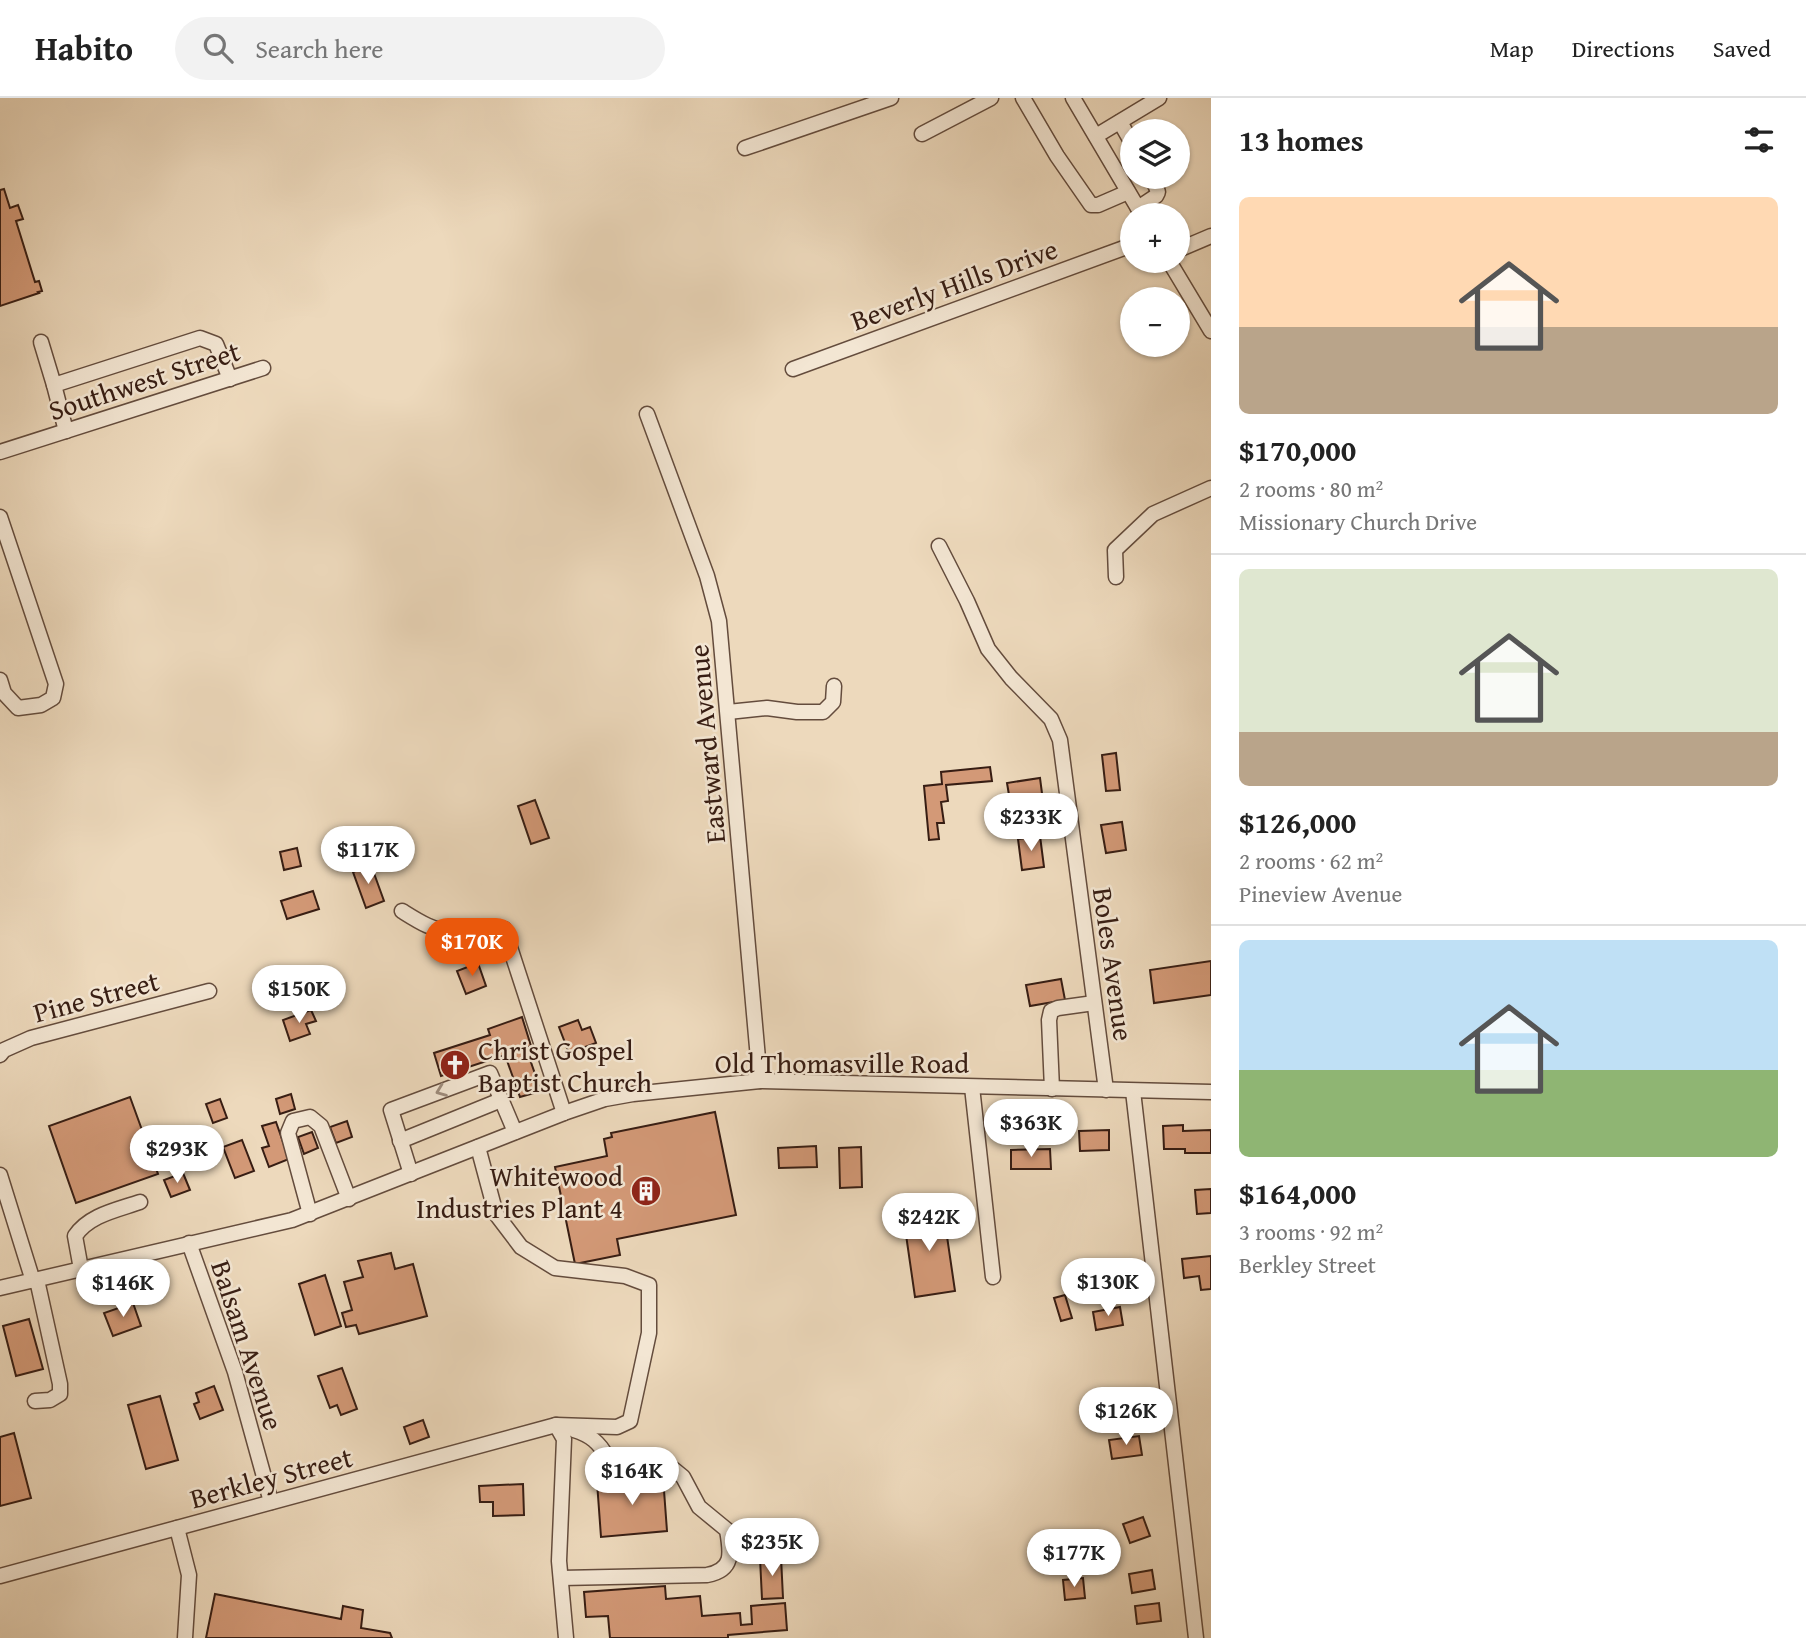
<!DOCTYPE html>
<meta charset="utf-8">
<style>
:root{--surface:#fff;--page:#f2f2f2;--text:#222;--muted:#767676;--line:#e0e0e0;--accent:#ea580c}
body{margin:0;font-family:"Gentium Book Plus",serif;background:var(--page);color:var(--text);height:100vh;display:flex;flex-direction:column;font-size:26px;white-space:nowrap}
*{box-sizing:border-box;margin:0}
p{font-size:23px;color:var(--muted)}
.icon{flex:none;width:38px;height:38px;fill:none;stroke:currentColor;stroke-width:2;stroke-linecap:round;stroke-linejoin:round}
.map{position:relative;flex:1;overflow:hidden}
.drawer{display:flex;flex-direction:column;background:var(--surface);width:595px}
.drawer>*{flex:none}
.fabs{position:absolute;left:1120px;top:21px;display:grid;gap:14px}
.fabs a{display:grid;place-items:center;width:70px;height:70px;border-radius:50%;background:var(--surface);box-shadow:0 2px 5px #0004;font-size:35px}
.price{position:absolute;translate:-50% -60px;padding:0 16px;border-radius:24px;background:#fff;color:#222;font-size:23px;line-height:46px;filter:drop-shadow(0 2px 4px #0008)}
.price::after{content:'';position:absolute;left:50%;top:42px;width:21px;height:16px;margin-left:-10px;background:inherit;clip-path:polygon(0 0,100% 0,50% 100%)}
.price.selected{background:var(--accent);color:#fff}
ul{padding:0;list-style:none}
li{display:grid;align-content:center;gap:14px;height:371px;padding:0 28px}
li+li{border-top:2px solid var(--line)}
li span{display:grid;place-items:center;height:217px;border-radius:10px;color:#555}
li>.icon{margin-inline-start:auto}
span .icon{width:126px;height:126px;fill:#fffc;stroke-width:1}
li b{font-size:30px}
h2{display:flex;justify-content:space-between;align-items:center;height:84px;padding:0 28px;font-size:30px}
header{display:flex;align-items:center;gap:42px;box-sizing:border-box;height:98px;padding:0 35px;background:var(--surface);border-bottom:2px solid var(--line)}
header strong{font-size:33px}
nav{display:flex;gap:38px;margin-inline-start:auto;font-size:24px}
.search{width:490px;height:63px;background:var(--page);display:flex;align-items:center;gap:18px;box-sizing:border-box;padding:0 24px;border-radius:38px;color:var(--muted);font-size:26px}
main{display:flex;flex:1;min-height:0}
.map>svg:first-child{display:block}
.building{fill:#d39977;stroke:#371d13;stroke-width:2}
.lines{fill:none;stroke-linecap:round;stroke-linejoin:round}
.minor-casing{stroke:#644c3d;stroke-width:17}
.minor{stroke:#f3e6d3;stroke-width:14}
.oneway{stroke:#9e8c7d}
.labels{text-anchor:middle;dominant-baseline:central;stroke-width:5;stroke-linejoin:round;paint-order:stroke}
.street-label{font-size:28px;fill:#371d13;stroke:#f3e6d3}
.poi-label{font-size:28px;fill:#371d13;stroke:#f3e6d3;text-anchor:start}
</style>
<header>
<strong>Habito</strong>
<div class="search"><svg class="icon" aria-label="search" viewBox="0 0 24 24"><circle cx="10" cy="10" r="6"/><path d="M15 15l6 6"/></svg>Search here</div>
<nav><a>Map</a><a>Directions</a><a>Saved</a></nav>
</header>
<main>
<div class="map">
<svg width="1211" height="1540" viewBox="0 0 1211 1540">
<rect width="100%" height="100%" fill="#edd9bc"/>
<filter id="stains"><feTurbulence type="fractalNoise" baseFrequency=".00286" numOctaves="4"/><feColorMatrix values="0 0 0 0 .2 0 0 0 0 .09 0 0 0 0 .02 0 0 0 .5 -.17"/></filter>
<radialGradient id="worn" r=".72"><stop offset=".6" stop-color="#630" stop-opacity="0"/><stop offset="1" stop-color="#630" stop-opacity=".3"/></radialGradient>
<g class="building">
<polygon points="4,91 10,110 18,107 23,121 16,123 35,184 39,183 42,193 38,194 39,195 0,208 0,92"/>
<polygon points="1116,655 1120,692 1106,693 1102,657"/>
<polygon points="990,669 992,683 946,687 948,703 941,704 944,725 937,725 939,741 929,742 924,688 942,686 941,674"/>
<polygon points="1040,680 1043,703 1011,709 1007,685"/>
<polygon points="535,702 549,740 531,746 518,708"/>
<polygon points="1122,724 1126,752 1106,755 1101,727"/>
<polygon points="1040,738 1044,769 1022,772 1018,741"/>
<polygon points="297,750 301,768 284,772 280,754"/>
<polygon points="371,767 384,803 366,810 353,774"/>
<polygon points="313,793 319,811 287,821 281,803"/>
<polygon points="1211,863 1211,897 1154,905 1150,872"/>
<polygon points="478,865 486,888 466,896 457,873"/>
<polygon points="1061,881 1065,902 1030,908 1026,887"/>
<polygon points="311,912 316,923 306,926 310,936 290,943 283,922"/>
<polygon points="522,919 531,948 526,950 541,993 520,999 505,957 441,978 434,955 490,937 488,931"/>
<polygon points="578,922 582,932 590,929 596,945 569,955 559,929"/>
<polygon points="291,996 295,1011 280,1016 276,1001"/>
<polygon points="130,999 158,1076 76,1105 49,1028"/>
<polygon points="220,1001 227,1020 213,1025 206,1006"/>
<polygon points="715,1014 736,1117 617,1141 620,1157 575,1166 555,1069 607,1058 604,1041 612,1039 611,1035"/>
<polygon points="347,1023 352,1039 336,1045 330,1029"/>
<polygon points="276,1024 289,1061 269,1069 262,1050 269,1048 262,1028"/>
<polygon points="1183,1027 1183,1033 1211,1032 1211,1055 1185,1055 1185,1051 1164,1051 1163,1028"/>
<polygon points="1109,1032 1109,1052 1080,1053 1079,1033"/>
<polygon points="312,1034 318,1050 304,1056 298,1039"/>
<polygon points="242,1042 254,1073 235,1080 223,1049"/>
<polygon points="816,1048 817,1069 779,1070 778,1050"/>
<polygon points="861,1049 862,1089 840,1090 839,1050"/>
<polygon points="1050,1051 1051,1071 1011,1071 1011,1052"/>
<polygon points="183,1075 190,1092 171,1099 164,1082"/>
<polygon points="1211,1091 1211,1115 1197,1116 1195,1092"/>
<polygon points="943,1111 955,1193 915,1199 903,1116"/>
<polygon points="391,1155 395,1171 413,1166 427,1218 359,1236 356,1227 346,1229 342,1215 352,1212 344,1184 363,1179 358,1163"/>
<polygon points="1211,1158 1211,1191 1201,1192 1199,1178 1184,1180 1182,1161"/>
<polygon points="325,1177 341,1228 315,1237 299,1186"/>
<polygon points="1065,1197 1072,1220 1061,1223 1054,1200"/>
<polygon points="133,1205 141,1228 113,1238 104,1215"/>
<polygon points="1120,1209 1123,1227 1096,1232 1093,1214"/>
<polygon points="29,1221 43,1271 16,1278 3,1228"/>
<polygon points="342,1270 357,1311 341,1317 337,1307 330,1310 318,1278"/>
<polygon points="214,1288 223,1312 200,1321 194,1306 199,1304 196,1295"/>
<polygon points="160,1298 178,1362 146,1371 128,1307"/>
<polygon points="423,1322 429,1339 410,1346 404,1329"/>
<polygon points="14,1335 31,1400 0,1408 0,1339"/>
<polygon points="1139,1338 1142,1357 1112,1361 1109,1342"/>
<polygon points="663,1379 667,1433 601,1439 597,1384"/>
<polygon points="523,1386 524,1417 493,1418 493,1404 480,1404 479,1388"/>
<polygon points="1143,1419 1150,1438 1130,1445 1123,1426"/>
<polygon points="781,1459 783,1500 762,1501 760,1460"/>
<polygon points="1152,1472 1155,1491 1132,1495 1129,1476"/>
<polygon points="1083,1480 1085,1500 1065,1502 1063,1482"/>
<polygon points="665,1488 666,1501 700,1498 702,1518 740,1515 741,1527 752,1526 751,1508 785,1505 787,1532 728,1537 728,1540 610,1540 608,1518 586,1519 584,1494"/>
<polygon points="215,1496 341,1521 343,1508 363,1512 361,1530 390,1535 392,1540 206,1540"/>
<polygon points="1159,1505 1161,1523 1137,1526 1135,1508"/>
</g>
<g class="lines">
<g class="minor-casing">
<g id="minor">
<polyline points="1023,0 1057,58 1091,107 1098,107 1128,94"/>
<polyline points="1073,0 1142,117"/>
<polyline points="1120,24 1132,45"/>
<polyline points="922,36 991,0"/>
<polyline points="1096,38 1159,0"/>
<polyline points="745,50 891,0"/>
<polyline points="1138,110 1156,98 1158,94 1152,79"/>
<polyline points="1178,152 1211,138"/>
<polyline points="1169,163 1211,233"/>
<polyline points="41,244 54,287"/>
<polyline points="793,271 1132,147"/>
<polyline points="647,316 707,478 719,523 760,983"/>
<polyline points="66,333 54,287 200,240 216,246 230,281"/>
<polyline points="0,354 263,270"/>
<polyline points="0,419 56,586 53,600 41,607 18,610 4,595 0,582"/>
<polyline points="939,448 967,503 988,551 1011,580 1051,621 1060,642 1106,992"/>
<polyline points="1116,479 1115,452 1153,416 1211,390"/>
<polyline points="728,614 767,610 797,614 823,614 833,604 834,588"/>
<path d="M402,813C418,823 433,833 453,834C471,835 487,830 504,831L564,1015"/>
<polyline points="0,957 4,952 31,940 209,893"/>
<polyline points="972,989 993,1179"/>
<polyline points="1052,991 1049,922 1051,913 1058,910 1094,905"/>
<polyline points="1133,993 1196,1540"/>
<polyline points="400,1043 501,1002"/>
<polyline points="411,1076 391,1012 490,975 515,1034"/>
<polyline points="0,1077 33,1183"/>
<polyline points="310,1116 288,1035 293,1023 310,1019 321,1028 349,1101"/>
<polyline points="189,1145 235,1274 271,1404"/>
<path d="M81,1171L75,1138C89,1117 117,1112 140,1104"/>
<polyline points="0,1190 292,1122 564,1015 605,1001 633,996 760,983 1211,994"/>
<polyline points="35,1303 50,1302 60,1296 60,1286 37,1182"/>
<polyline points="556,1327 564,1341 559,1463 566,1540"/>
<polyline points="177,1430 189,1477 185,1540"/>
<polyline points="0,1478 556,1327 617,1329 630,1323 649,1235 649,1187 625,1178 555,1170 521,1149 496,1116 478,1049"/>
<path d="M561,1480L707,1477C734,1472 731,1455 727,1432L699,1409L683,1379L672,1370L653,1363L607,1359C599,1344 590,1337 574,1332"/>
</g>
</g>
<use href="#minor" class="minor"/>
</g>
<defs><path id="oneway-chevron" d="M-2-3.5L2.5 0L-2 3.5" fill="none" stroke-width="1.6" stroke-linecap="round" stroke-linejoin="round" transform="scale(1.75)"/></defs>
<use class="oneway" href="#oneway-chevron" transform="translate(441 993) rotate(159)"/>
<defs>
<g id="church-disc" transform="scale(1.575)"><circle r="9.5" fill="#8f2418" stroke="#f3e6d3"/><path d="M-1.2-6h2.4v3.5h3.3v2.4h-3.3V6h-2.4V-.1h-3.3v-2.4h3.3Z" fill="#fff"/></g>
<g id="building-disc" transform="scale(1.575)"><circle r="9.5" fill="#8f2418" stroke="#f3e6d3"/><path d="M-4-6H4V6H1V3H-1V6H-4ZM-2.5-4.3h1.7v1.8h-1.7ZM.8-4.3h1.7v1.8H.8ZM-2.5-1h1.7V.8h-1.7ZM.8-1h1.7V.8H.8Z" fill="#fff"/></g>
</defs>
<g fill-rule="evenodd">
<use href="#church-disc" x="455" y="967"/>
<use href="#building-disc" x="646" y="1093"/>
</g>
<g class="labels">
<g class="street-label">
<text transform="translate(954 186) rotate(-20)">Beverly Hills Drive</text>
<text transform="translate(144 282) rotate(-18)">Southwest Street</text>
<text transform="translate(706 646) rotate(-95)">Eastward Avenue</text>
<text transform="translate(1114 866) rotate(82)">Boles Avenue</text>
<text transform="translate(96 898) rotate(-15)">Pine Street</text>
<text x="842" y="964">Old Thomasville Road</text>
<text transform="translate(248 1247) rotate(72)">Balsam Avenue</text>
<text transform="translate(271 1379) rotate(-15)">Berkley Street</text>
</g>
<g class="poi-label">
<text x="478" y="951">Christ Gospel<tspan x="478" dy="32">Baptist Church</tspan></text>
<text x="623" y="1077" text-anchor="end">Whitewood<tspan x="623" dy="32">Industries Plant 4</tspan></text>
</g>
</g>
<rect width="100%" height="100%" filter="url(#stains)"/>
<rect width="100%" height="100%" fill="url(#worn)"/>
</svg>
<div class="fabs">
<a><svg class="icon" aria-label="layers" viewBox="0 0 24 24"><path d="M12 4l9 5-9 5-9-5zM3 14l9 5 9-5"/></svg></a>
<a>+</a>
<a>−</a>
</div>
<b class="price" style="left:1031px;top:755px">$233K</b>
<b class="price" style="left:368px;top:788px">$117K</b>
<b class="price selected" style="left:472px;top:880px">$170K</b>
<b class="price" style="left:299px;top:927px">$150K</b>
<b class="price" style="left:1031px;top:1061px">$363K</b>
<b class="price" style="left:177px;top:1087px">$293K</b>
<b class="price" style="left:929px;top:1155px">$242K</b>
<b class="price" style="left:1108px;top:1220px">$130K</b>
<b class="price" style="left:123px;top:1221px">$146K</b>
<b class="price" style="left:1126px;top:1349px">$126K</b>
<b class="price" style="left:632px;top:1409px">$164K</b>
<b class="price" style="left:772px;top:1480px">$235K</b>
<b class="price" style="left:1074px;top:1491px">$177K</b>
</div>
<section class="drawer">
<h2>13 homes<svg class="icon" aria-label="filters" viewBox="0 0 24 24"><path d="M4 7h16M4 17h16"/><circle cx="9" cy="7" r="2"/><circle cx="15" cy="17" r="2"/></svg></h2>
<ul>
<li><span style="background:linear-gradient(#ffd9b3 60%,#b9a48a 0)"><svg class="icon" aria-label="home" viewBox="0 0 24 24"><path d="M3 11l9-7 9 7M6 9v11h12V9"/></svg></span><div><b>$170,000</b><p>2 rooms · 80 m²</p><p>Missionary Church Drive</p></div></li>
<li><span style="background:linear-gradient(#dfe7d0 75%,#b9a48a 0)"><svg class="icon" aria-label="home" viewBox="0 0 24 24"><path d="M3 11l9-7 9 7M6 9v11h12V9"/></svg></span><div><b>$126,000</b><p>2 rooms · 62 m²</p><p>Pineview Avenue</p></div></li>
<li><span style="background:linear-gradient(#bfe0f5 60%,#8fb573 0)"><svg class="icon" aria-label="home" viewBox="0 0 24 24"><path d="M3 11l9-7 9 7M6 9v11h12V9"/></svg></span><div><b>$164,000</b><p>3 rooms · 92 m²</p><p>Berkley Street</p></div></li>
</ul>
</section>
</main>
